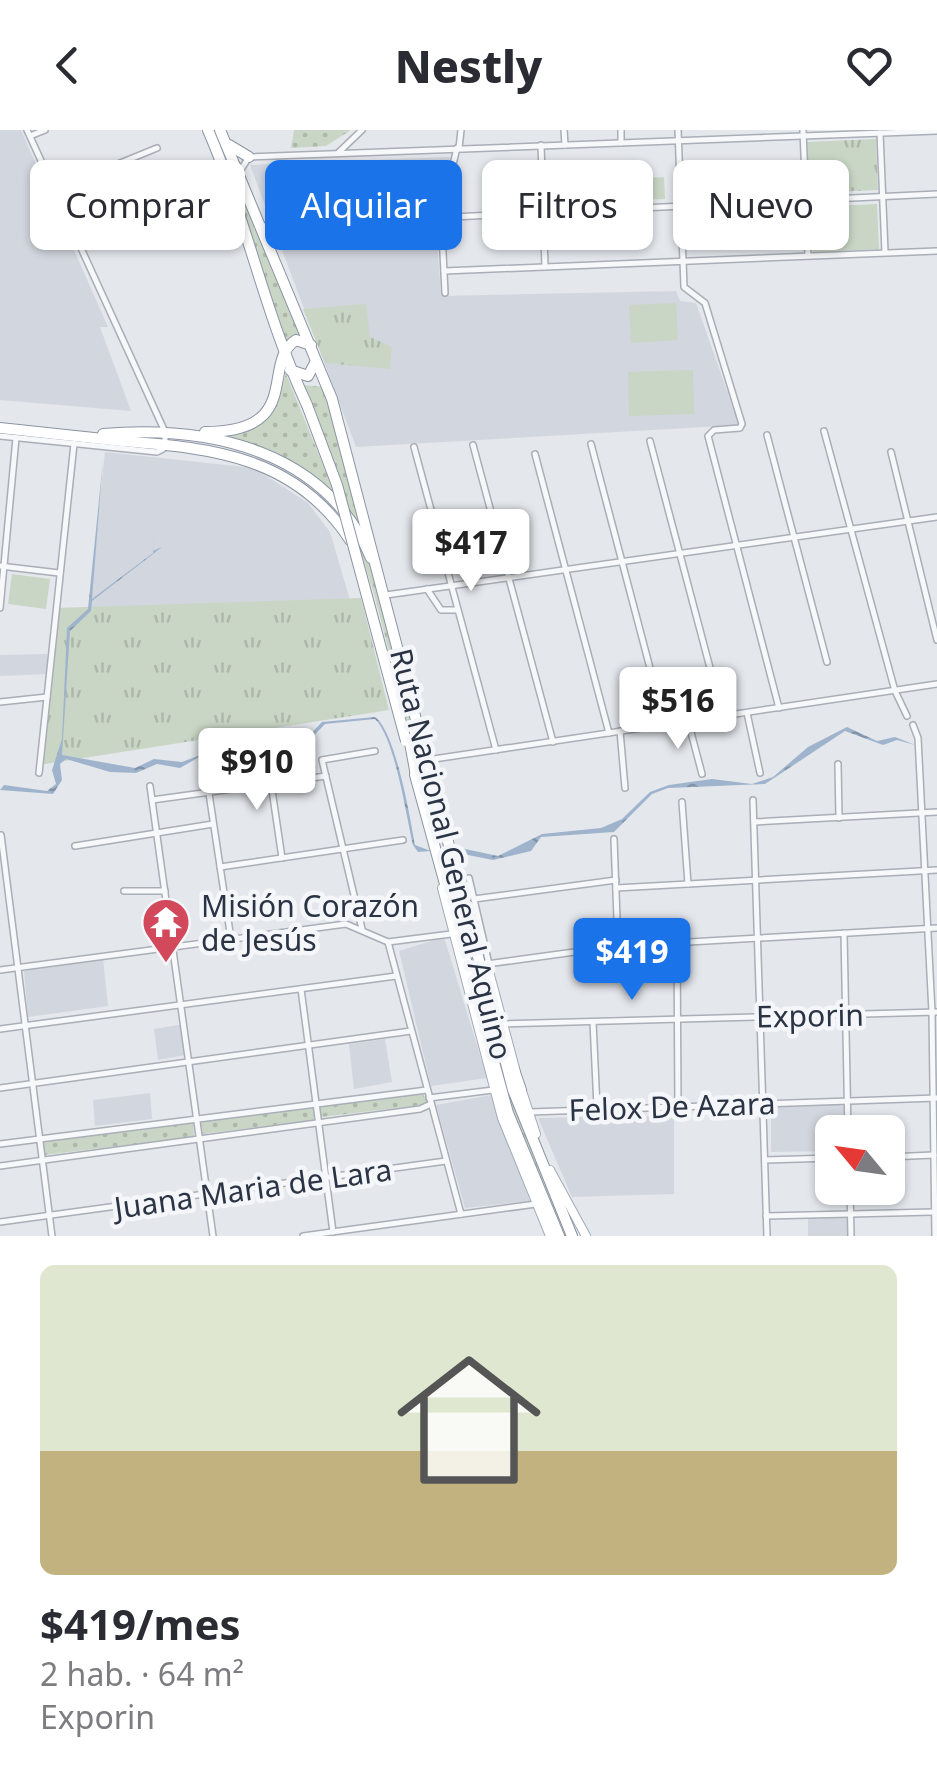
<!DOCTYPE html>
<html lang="es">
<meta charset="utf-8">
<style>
:root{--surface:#fff;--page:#f7f7f7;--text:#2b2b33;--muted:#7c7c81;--line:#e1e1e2;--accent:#1a73e8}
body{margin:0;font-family:"Noto Sans",sans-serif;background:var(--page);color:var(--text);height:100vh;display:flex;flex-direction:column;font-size:38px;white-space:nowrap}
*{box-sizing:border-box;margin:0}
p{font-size:32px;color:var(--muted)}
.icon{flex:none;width:55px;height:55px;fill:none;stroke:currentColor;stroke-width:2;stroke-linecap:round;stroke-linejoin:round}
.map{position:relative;height:1106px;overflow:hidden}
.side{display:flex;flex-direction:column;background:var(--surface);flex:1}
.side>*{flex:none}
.hud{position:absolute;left:30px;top:30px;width:878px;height:90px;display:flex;gap:20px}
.needle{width:65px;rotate:299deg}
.fabs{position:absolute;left:815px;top:985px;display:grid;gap:20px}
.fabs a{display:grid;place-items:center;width:90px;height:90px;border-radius:15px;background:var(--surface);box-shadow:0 2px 8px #0004;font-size:50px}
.price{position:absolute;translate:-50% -85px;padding:0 22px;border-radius:10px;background:#fff;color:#222;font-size:32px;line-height:65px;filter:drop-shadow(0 2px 5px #0008)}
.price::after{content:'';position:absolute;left:50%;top:60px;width:30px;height:22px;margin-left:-15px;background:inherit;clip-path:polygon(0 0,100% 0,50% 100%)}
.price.current{background:var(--accent);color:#fff}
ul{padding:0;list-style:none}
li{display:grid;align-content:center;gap:20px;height:530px;padding:0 40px}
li+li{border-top:2px solid var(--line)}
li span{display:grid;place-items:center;height:310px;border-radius:15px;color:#555}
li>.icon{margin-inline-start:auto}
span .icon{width:180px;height:180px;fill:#fffc;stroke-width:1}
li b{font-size:42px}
.chip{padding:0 35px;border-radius:15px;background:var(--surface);box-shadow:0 2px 8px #0004;font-size:35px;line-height:90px}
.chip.current{background:var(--accent);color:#fff}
header{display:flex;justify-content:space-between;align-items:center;height:130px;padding:0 40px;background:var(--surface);font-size:45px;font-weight:800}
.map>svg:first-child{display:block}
.built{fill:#d2d6de}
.grass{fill:url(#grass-dots)}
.park{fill:url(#park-tufts)}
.pitch{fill:#c9d6c5}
.water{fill:url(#water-ripples)}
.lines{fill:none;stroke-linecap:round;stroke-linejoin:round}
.minor-casing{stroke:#a9aeb7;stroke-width:8}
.major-casing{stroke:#a3abb8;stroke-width:10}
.highway-casing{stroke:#8b94a3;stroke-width:12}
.minor{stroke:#f7f8fa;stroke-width:5}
.major{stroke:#fff;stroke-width:8}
.highway{stroke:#fff;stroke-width:10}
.highway-bridge-casing{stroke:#8b94a3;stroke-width:12;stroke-linecap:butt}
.highway-bridge{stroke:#fff;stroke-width:10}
.labels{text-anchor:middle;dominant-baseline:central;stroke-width:9;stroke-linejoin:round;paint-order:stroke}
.street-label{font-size:30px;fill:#2b3445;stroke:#f4f6f9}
.poi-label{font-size:30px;fill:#2b3445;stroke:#f4f6f9;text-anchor:start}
</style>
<header><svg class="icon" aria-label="back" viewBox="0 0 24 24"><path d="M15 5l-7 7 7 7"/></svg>Nestly<svg class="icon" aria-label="heart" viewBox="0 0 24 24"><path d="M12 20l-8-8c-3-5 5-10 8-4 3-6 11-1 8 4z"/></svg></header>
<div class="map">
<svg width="937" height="1106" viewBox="0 0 937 1106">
<defs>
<pattern id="grass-dots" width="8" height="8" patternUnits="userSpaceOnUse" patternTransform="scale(2.5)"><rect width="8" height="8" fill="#c9d6c5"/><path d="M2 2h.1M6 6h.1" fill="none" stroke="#adb8ab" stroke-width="1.8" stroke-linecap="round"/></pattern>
<pattern id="park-tufts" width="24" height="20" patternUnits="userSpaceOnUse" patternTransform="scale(2.5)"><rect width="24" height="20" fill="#c9d6c5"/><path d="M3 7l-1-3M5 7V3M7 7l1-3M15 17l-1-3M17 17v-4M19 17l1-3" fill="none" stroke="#adb8ab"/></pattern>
<pattern id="water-ripples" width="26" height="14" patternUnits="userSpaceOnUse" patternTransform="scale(2.5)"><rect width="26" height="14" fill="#9fb4cc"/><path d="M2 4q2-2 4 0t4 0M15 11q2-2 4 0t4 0" fill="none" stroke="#8293a7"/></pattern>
</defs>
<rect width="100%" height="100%" fill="#e4e7ec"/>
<g class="built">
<polygon points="0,0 21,0 108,197 100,197 131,281 0,270"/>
<polygon points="450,27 436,96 441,166 676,161 680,171 696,173 739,295 356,317 250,35"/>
<polygon points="105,322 254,338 308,373 330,402 350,470 88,481"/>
<polygon points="47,524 47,544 0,546 0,525"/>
<polygon points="444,807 487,948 431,956 399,821"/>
<polygon points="103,829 108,876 28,887 24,841"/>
<polygon points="184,894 185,925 158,930 154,899"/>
<polygon points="385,909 392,952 354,959 349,914"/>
<polygon points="150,963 152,989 95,996 93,970"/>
<polygon points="491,965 530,1071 465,1078 436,975"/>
<polygon points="851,974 850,1002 832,1002 832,1021 771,1022 771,975"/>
<polygon points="674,986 674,1064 572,1067 538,988"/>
<polygon points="847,1087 848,1106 808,1106 808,1088"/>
</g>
<g class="grass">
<polygon points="294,0 351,0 326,16 291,18"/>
<polygon points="234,48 303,207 284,214"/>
<polygon points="286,244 336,367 276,323 221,305 236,302 277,268"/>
<polygon points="303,255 324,257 370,413 347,379"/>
<polygon points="352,395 371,435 443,700 435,701 375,467"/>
<polygon points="452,734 517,983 569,1106 562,1106 511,985 443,736"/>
<polygon points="421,961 427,971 422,975 321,987 319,976"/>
<polygon points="314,976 314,990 201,1004 201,990"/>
<polygon points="193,991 194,1007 44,1025 43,1011"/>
</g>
<g class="park">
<polygon points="876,9 878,60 809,63 807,12"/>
<polygon points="366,174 370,207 392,217 390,239 325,233 303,179"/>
<polygon points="361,468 389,580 39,635 55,478"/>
</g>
<g class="pitch">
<polygon points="664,47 665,69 636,70 635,49"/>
<polygon points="414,55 416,80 387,81 386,57"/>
<polygon points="877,74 879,119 813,122 812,77"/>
<polygon points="676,173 678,210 631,213 629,175"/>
<polygon points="693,240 694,284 629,286 628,242"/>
<polygon points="12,444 50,449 46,479 8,474"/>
</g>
<g class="water">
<path d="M103,330L92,469L153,423L155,385L153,421L162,417L92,471L91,481L70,501L62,625L135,638L154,629L182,632L226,615L276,622L298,617L322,592L375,587C396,602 410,688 415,715L431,721L418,722L413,715C406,685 395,608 375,589L325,594L301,619L284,626L233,618L201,626L180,638L157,634L136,643L110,642L66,629L60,634L62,650L53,664L0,660L4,655L47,661L56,654L52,640L62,609L67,498L88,479Z"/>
<polygon points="847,597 877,611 895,607 915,615 897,610 883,615 845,601 765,654 668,658 652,664 614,702 541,707 531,721 493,730 458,723 456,717 498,726 542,704 601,698 622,689 650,662 669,655 712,649 752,654 773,647 808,617"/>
</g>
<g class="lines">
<g class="minor-casing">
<g id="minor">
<polyline points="564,0 565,15"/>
<polyline points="621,0 621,13"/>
<polyline points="678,0 684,157 705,173 742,294 740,298 714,300 708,306 779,578"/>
<polyline points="803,0 808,125"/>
<polyline points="880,3 885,122"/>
<polyline points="30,6 45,0"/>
<polyline points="541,15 545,137"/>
<polyline points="459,18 461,0"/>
<polyline points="339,22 362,0"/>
<polyline points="240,41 249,27 937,1"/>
<polyline points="54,60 157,18"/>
<polyline points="261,96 937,64"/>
<polyline points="444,141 937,121"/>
<polyline points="445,163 441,83 457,18"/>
<polyline points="824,301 895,561 907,586"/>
<polyline points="767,305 827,532"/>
<polyline points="0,306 157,322 163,319 166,304 27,0"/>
<polyline points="650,311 723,587"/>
<polyline points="591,314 665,595"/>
<polyline points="473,315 553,612"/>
<polyline points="414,317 496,620"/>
<polyline points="891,322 937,510"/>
<polyline points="535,324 609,603"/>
<polyline points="0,436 59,443"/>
<polyline points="427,459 441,480 457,480"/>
<polyline points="386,465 937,387"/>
<polyline points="0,478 16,308"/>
<polyline points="0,572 47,567"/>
<polyline points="747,583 760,643"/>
<polyline points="688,591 702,644"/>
<polyline points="913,595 918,608 932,882 935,1106"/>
<polyline points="620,601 625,658"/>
<polyline points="427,630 937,554"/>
<polyline points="268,633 282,728"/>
<polyline points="838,634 839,688"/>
<polyline points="205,637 231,809"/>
<polyline points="39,643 74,314"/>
<polyline points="150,656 213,1106"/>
<polyline points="152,670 326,646"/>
<polyline points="753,670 767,1106"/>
<polyline points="682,672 688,754"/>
<polyline points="754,692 937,682"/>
<polyline points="1,705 52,1106"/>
<polyline points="614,709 618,816"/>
<polyline points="75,716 213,694"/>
<polyline points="220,737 403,710"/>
<polyline points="469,748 489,834"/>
<polyline points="616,758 937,740"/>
<polyline points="124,761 165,761"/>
<polyline points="474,769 616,750"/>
<polyline points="362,799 322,630 375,621"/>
<polyline points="844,803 848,1002"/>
<polyline points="388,812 461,1084"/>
<polyline points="677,812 678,976"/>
<polyline points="487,834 618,816 937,798"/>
<polyline points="0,840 346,794 388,812 451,804"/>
<polyline points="301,859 333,1102"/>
<polyline points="593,892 597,977"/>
<polyline points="503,894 937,882"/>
<polyline points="0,899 396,846"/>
<polyline points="0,958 411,901"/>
<polyline points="429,968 493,960"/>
<polyline points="530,982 937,968"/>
<polyline points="0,1014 427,960"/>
<polyline points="888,1027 934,1025"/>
<polyline points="765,1030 832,1028"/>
<polyline points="0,1036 420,979 431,974"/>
<polyline points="850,1058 851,1106"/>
<polyline points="766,1086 933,1082"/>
<polyline points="0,1092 446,1031"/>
<polyline points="303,1106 536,1074"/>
</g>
</g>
<g class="major-casing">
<g id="major">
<polyline points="442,758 502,988 550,1106"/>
<polyline points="487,834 516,942"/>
<polyline points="520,955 536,1004"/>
<polyline points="550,1040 586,1106"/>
</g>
</g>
<g class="highway-casing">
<g id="highway">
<path d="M208,0C247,90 265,186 307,275"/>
<polyline points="220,0 332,269 513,960 572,1106"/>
<polyline points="229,15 249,27"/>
<polyline points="290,240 308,246 316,231"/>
<path d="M0,298C41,302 81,307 122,311C213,318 296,327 350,410"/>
<path d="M205,302C305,302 260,233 296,210L311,215"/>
<path d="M103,304C209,295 326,320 371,428"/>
<polyline points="408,602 417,651"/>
<polyline points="415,645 508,983 559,1106"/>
<polyline points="513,937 521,960"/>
</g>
</g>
<use href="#minor" class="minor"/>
<use href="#major" class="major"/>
<use href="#highway" class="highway"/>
<g class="highway-bridge-casing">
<polyline id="highway-bridge" points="307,275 337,355 406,611"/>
</g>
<use href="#highway-bridge" class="highway-bridge"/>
</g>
<defs>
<g id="temple-pin" transform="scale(2.5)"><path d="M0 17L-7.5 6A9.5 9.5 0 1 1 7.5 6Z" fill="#d1495b" stroke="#f4f6f9"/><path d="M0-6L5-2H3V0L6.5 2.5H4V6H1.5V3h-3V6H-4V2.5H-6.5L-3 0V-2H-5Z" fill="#fff"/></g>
</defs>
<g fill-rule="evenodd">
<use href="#temple-pin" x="166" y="792"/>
</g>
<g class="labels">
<g class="street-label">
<text transform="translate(452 724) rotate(76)">Ruta Nacional General Aquino</text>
<text transform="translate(810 885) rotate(-1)">Exporin</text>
<text transform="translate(672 976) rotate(-2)">Felox De Azara</text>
<text transform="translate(253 1058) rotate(-8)">Juana Maria de Lara</text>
</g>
<g class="poi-label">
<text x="201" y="775">Misión Corazón<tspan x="201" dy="34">de Jesús</tspan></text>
</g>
</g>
</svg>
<div class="fabs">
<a><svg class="needle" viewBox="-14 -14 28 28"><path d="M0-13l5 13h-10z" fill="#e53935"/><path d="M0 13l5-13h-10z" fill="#7c7c81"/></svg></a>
</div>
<b class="price" style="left:471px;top:464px">$417</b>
<b class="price" style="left:678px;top:622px">$516</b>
<b class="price" style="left:257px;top:683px">$910</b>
<b class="price current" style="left:632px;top:873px">$419</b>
<div class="hud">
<a class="chip">Comprar</a>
<a class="chip current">Alquilar</a>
<a class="chip">Filtros</a>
<a class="chip">Nuevo</a>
</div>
</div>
<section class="side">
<ul>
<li><span style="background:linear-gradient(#dfe7d0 60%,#c2b280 0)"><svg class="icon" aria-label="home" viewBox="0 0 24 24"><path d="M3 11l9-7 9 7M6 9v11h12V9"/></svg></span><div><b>$419/mes</b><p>2 hab. · 64 m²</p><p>Exporin</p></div></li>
</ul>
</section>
